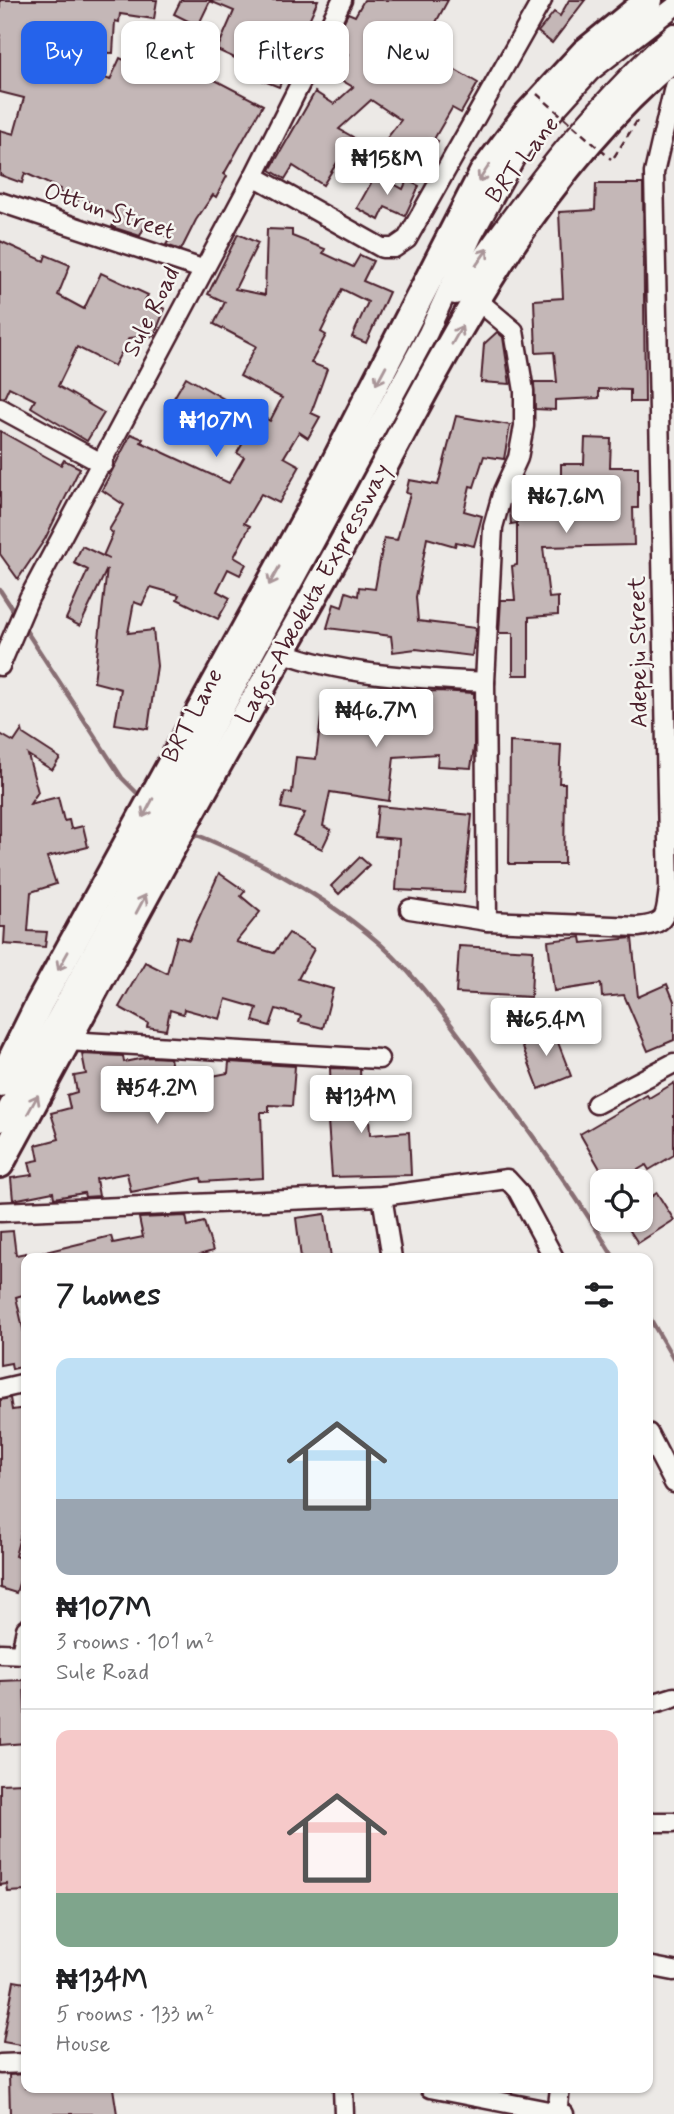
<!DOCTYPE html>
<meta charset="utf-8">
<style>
:root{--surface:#fff;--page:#f6f6f6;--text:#202124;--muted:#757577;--line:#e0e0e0;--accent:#2563eb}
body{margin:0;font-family:Mynerve,sans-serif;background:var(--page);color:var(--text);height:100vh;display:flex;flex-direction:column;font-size:26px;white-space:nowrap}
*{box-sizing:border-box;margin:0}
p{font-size:23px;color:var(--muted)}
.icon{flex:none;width:38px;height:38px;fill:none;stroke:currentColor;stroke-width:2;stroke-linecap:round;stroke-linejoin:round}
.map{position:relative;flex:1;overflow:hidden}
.panel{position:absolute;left:21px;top:1253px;width:632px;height:840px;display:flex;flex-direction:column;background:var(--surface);border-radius:14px;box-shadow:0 2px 5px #0004}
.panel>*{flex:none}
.guide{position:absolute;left:21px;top:21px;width:634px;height:63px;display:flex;gap:14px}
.controls{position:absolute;left:590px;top:1169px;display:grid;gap:14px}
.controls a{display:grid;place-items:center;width:63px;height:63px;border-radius:14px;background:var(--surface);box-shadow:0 2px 5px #0004;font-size:35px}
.price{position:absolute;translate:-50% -60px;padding:0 16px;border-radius:7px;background:#fff;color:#222;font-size:23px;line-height:46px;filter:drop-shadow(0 2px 4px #0008)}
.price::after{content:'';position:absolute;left:50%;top:42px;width:21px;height:16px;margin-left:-10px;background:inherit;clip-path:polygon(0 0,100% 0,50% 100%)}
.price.current{background:var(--accent);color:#fff}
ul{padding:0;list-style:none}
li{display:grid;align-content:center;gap:14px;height:371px;padding:0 35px}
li+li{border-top:2px solid var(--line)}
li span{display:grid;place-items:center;height:217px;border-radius:14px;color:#555}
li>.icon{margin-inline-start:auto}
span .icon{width:126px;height:126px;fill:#fffc;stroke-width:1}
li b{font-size:30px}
h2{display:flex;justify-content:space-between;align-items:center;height:84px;padding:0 35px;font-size:30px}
.tag{padding:0 24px;border-radius:14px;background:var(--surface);box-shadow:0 2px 5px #0004;font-size:24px;line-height:63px}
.tag.current{background:var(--accent);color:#fff}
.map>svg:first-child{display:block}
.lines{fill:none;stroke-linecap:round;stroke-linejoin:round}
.stream{stroke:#886e73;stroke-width:4.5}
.building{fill:#c4b7b7;stroke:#4a1f2b;stroke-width:2}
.minor-casing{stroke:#4a1f2b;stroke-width:23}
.highway-casing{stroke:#4a1f2b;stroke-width:32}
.path{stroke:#4a1f2b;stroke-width:2.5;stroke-dasharray:7 5;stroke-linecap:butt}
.minor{stroke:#f6f6f2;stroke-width:18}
.highway{stroke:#f6f6f2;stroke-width:26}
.path-bridge{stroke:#4a1f2b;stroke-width:2.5;stroke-dasharray:7 5;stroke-linecap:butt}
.oneway{stroke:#a99598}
.labels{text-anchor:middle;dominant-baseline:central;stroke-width:5;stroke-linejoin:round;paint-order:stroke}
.street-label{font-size:24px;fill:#4a1f2b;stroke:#f6f6f2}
</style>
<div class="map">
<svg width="674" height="2114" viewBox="0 0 674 2114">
<rect width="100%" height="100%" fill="#ece9e6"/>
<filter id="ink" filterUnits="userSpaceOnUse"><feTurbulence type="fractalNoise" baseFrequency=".0143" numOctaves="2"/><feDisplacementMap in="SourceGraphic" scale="14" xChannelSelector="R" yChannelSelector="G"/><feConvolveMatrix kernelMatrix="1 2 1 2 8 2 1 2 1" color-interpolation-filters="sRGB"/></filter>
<g filter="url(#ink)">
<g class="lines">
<g class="stream">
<polyline points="0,590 17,616"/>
<polyline points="23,626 122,778 141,797"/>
<path d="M190,832C252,857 314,890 366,932C413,969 449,1022 484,1069C529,1131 575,1192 614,1258"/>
<polyline points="648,1315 674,1360"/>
</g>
</g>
<g class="building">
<polygon points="0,0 157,0 154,19 120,14 119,22 115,21 113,53 38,51 110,80 120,58 135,65 150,37 146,72 163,37 175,44 169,56 263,105 224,174 227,176 216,197 213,195 196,220 181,250 166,245 170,238 145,225 140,236 112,227 117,217 80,197 78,201 59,192 60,189 25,173 22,183 0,175 0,130 14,134 24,98 0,92"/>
<polygon points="181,0 318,0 279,87 242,72 246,63 217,50 234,11 210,1 198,26 174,14"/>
<polygon points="364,0 448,0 421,50 478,83 461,113 452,108 434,139 438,141 418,168 384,142 401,120 371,100 339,129 353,137 323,185 293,166 285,179 270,170 315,92 334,104 353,87 334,76 348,54 332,45 348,13 355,16"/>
<polygon points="569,0 585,0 552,43 538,32 554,12 560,16"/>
<polygon points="376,174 403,189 407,180 419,186 405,216 385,207 379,220 357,208"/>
<polygon points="596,184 643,184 645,402 630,402 630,390 599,389 599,398 555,400 555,410 535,409 534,382 557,382 554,352 536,353 534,300 563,298 559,212 595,210"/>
<polygon points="267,229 292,230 292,236 325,249 323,253 353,267 360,255 373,261 363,281 389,292 366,343 352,337 368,302 342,289 321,332 326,335 311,363 327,369 311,413 320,417 308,438 299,432 284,457 300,466 279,503 261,494 244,523 250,526 234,557 246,564 240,575 228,569 217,591 230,598 218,619 177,599 179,595 151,587 142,605 134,602 128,633 153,630 157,666 148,729 115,724 121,689 94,682 107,569 80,626 66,619 88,570 74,563 82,546 109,559 103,556 113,533 109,530 124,505 102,490 131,434 143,439 141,442 229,483 244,457 237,453 243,443 220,431 213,443 172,420 179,407 171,403 186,377 257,418 259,415 270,421 282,398 240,376 256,346 214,324 225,302 208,294 238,234 258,243 235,289 265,295"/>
<polygon points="0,241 44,261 46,255 70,265 58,295 84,309 101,273 148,295 145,300 165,309 154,336 129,338 114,366 77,347 58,386 104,413 87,441 31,407 35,400 9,387 4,398 0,397"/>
<polygon points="497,332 503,337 510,384 481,382 484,344"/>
<polygon points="456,416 510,425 504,459 484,456 474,487 470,486 464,511 482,516 474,546 456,542 455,546 427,538 416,597 418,621 476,628 472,656 416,649 393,652 391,636 327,628 334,604 342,607 346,592 358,596 359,587 375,589 384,538 397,540 410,494 406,493 409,480 438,485"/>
<polygon points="0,431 61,465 64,460 80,468 45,539 18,579 0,554"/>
<polygon points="585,438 611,439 610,467 638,467 638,508 633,508 634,545 543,547 549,598 558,597 558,615 529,617 529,675 513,675 513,633 499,633 501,600 515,600 512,566 517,565 517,523 511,524 510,508 514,495 521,480 528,481 524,499 531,498 532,518 561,516 561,464 584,464"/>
<polygon points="438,691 474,693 474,748 471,768 437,766 438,754 394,757 389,801 330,792 323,826 331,830 322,849 293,835 305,813 281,808 285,792 292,793 296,757 316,759 324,693 403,702 403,693"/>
<polygon points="22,730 23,734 60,758 52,770 28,755 38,792 30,804 58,797 64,821 69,820 71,829 83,826 88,847 47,857 56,884 31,892 28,931 47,932 45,947 4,944 5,927 0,927 0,734 14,742"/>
<polygon points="510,742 561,745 559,783 565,783 564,864 509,864"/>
<polygon points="378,806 472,815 464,893 396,890 399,839 375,837"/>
<polygon points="360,857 369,865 339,894 331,886"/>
<polygon points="219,873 245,891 241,896 260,912 236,942 274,953 289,933 314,949 298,979 333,989 323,1028 299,1022 301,1016 276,1009 270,1026 253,1021 257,1008 226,999 220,1019 184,1009 183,1014 170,1010 166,1030 147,1027 148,1023 119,1007 145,962 167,973 177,936 189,940"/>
<polygon points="581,937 582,943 632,938 638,997 667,984 674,1001 674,1040 648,1051 624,995 602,997 601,984 554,991 548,941"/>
<polygon points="459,946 533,950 531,997 456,993"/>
<polygon points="552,1027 571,1076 539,1089 520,1040"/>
<polygon points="82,1054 123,1056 124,1062 149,1057 170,1058 173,1073 195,1069 197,1079 228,1073 229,1062 295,1066 292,1106 269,1105 269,1112 261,1112 263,1178 202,1182 201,1178 131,1192 127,1173 96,1179 99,1196 85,1197 84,1193 54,1198 53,1192 13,1200 11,1178 32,1175 29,1162 39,1160 36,1145 59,1139 51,1113 70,1108 67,1095 77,1092 74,1076 86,1074"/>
<polygon points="330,1068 360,1069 362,1118 369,1118 370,1135 409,1132 411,1175 332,1177 328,1121 332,1121"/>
<polygon points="674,1083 674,1155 649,1170 646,1165 619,1181 607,1181 580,1134 647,1095 649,1098"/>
<polygon points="657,1193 674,1220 638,1243 623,1220 640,1220 640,1204"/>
<polygon points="325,1214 331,1258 301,1258 296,1218"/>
<polygon points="186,1216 188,1226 204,1222 213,1251 199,1255 200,1258 37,1258 37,1254 111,1236 113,1243 143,1237 139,1218"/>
<polygon points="13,1231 16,1255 26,1253 26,1294 16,1297 26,1342 26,1366 12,1369 11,1363 0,1365 0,1232"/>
<polygon points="10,1398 12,1410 26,1408 26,1515 15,1556 26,1561 16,1593 0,1588 0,1400"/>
<polygon points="24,1680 26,1743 0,1745 0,1681"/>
<polygon points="23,1783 23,1790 26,1790 26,1891 8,1892 7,1884 0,1885 0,1784"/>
<polygon points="14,1981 26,1983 26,2046 3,2042"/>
<polygon points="26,2074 26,2088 113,2088 117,2114 10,2114 9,2075"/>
</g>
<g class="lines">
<g class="minor-casing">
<g id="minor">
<polyline points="254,176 382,248 394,248 407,239 542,0"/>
<polyline points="0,202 202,269"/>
<path d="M455,295C521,201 587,110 674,33"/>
<polyline points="476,299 514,331 524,391 524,426 518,458 503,491 493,527 485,682 487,921"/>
<polyline points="0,408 103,464"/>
<path d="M282,652C346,676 417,678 485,682"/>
<polyline points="0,666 29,598 254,176 342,0"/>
<path d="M410,909L487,921L638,927C668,923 665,917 669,889L654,173L674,87"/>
<polyline points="67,1041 379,1059"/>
<polyline points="596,1104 674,1063"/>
<polyline points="0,1122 428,333 473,235 521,148 590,72 674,7"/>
<polyline points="382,1196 392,1258"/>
<polyline points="0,1212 382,1196 507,1179 518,1191 554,1258"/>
<polyline points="0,1389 26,1383"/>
<polyline points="648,1433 674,1483"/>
<polyline points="0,1653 26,1654"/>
<polyline points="21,1653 26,1629"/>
<polyline points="648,1705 674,1697"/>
<polyline points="648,1822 674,1822"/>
<polyline points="648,1966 674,1971"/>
<polyline points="0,2064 26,2063"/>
<polyline points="343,2088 344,2114"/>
<polyline points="430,2088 564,2114"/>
<polyline points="557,2114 560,2088"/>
</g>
</g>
<g class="highway-casing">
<g id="highway">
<polyline points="0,1083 39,1004 310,511 483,173 525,117 584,53 649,0"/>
<path d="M0,1164C66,1044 130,922 197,802C241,722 288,643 332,563C430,385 516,190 674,57"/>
</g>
</g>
<polyline class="path" points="614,157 637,121"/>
<use href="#minor" class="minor"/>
<use href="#highway" class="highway"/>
<polyline class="path-bridge" points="537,94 611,159"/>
</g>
<defs><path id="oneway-shaft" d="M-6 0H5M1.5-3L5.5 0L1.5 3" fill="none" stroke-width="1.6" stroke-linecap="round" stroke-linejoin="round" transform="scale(1.75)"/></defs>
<g class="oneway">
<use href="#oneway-shaft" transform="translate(484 173) rotate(123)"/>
<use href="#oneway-shaft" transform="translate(482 257) rotate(-55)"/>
<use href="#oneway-shaft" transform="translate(457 335) rotate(-61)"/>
<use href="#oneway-shaft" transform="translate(381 375) rotate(118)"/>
<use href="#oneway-shaft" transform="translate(274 576) rotate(119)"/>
<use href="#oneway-shaft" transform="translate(148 808) rotate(118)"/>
<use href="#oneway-shaft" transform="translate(141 904) rotate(-62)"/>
<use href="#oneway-shaft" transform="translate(63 961) rotate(119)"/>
<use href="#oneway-shaft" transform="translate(33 1104) rotate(-61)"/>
</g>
</g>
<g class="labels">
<g class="street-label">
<text transform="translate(523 160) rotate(-52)">BRT Lane</text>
<text transform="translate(109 212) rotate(18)">Ottun Street</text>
<text transform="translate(152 312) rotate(-63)">Sule Road</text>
<text transform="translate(314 594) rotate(-61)">Lagos-Abeokuta Expressway</text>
<text transform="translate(639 652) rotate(-91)">Adepeju Street</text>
<text transform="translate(193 716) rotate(-62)">BRT Lane</text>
</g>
</g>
</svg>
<div class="controls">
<a><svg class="icon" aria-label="locate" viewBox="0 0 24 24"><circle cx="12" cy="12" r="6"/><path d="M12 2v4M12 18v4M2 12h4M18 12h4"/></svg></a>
</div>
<b class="price" style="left:387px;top:197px">₦158M</b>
<b class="price current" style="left:216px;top:459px">₦107M</b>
<b class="price" style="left:566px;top:535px">₦67.6M</b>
<b class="price" style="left:376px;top:749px">₦46.7M</b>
<b class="price" style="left:546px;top:1058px">₦65.4M</b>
<b class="price" style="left:157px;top:1126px">₦54.2M</b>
<b class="price" style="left:361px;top:1135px">₦134M</b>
<div class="guide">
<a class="tag current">Buy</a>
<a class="tag">Rent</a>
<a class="tag">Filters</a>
<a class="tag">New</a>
</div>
<section class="panel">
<h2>7 homes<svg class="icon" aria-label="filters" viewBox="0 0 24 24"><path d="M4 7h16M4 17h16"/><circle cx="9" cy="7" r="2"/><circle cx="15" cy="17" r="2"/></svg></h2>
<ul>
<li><span style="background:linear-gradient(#bfe0f5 65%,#9aa5b1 0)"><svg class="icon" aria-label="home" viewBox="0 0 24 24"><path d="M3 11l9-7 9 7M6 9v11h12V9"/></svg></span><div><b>₦107M</b><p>3 rooms · 101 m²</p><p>Sule Road</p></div></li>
<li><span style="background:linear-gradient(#f6c9c9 75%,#7fa58c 0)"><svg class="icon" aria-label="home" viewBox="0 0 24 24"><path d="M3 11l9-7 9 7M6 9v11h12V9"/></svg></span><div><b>₦134M</b><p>5 rooms · 133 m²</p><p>House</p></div></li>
</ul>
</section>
</div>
